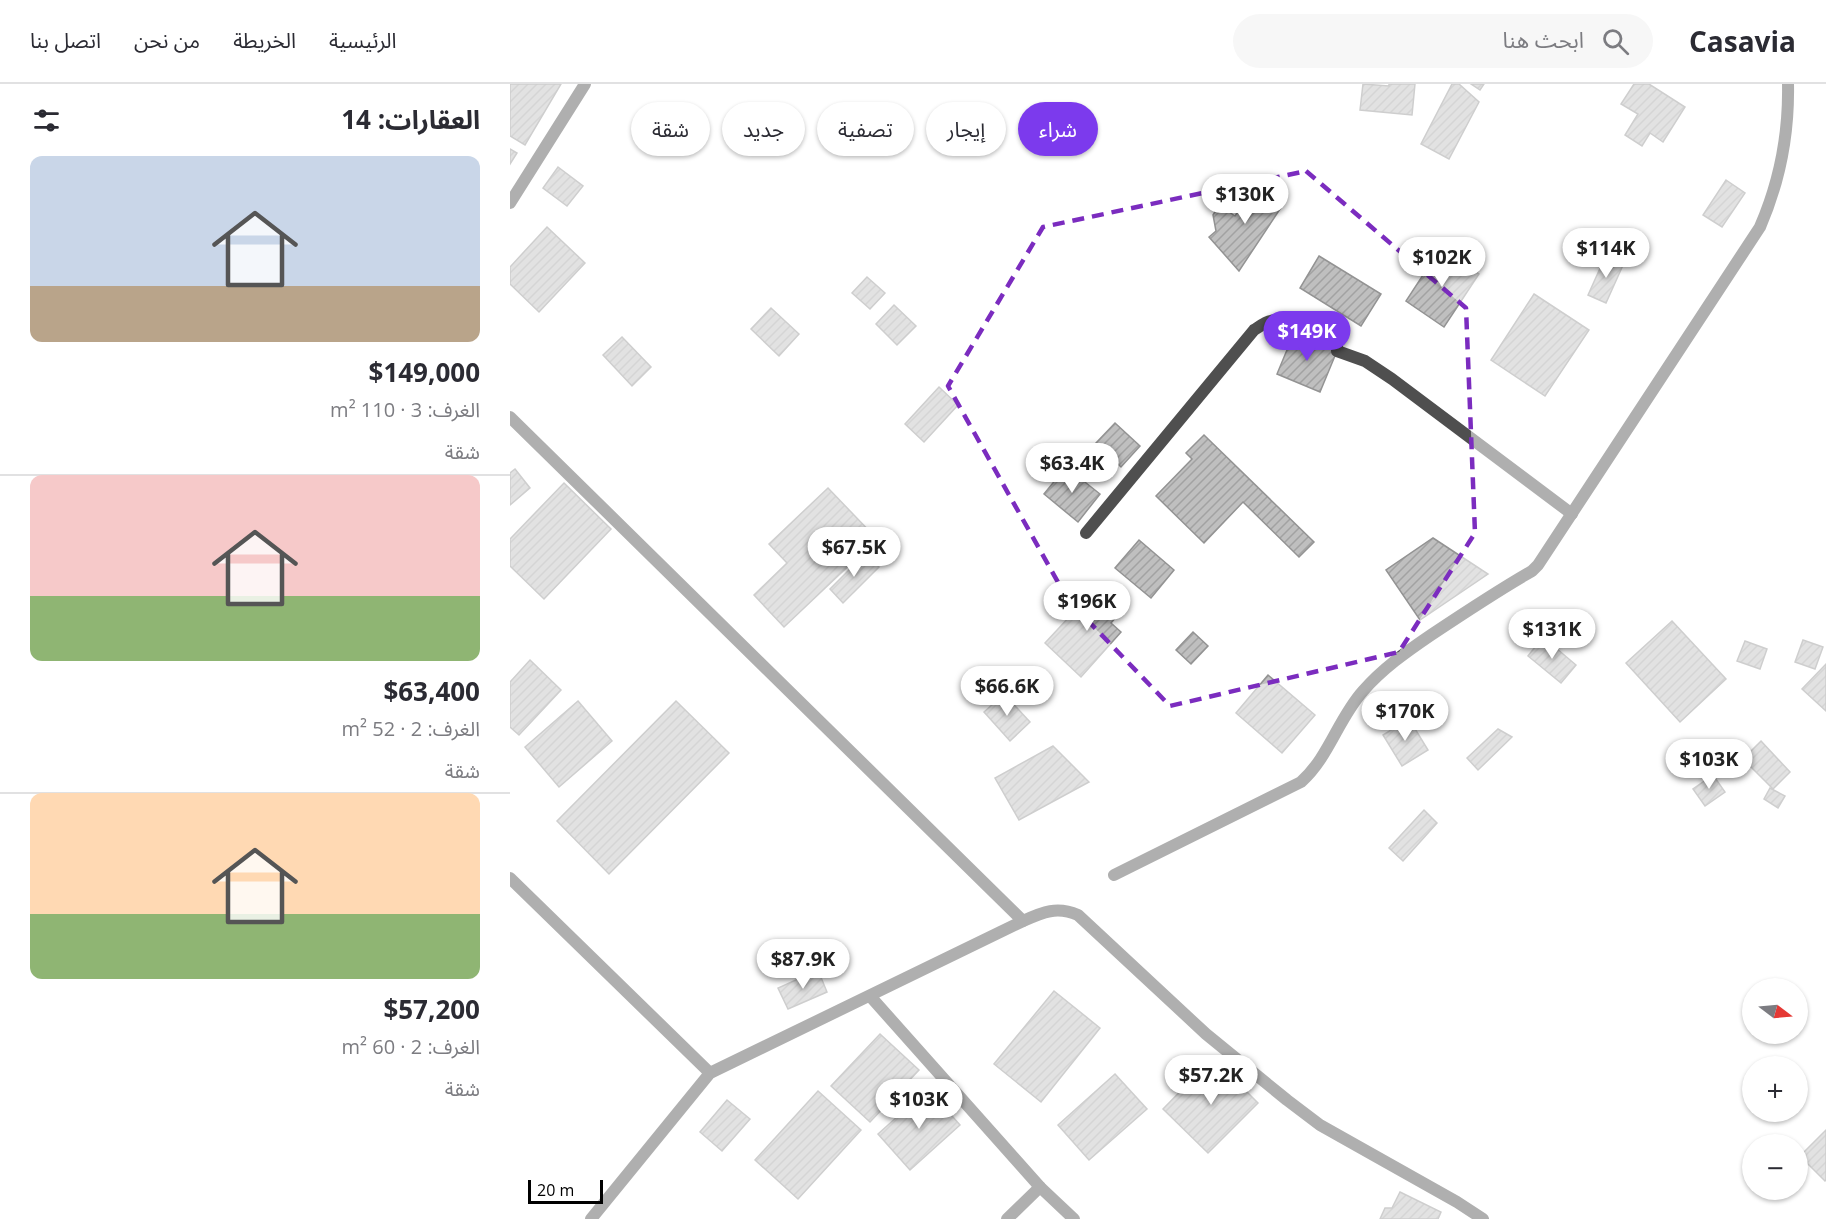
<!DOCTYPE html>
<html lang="ar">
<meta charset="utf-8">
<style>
:root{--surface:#fff;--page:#f7f7f7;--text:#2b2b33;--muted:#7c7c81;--line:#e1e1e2;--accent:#7c3aed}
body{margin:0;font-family:"Open Sans","Noto Sans Arabic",sans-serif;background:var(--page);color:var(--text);direction:rtl;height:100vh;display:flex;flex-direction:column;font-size:22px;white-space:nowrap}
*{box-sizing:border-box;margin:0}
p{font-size:20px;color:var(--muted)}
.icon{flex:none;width:33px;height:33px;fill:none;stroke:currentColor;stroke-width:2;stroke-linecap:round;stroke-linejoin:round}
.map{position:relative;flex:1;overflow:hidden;direction:ltr}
.panel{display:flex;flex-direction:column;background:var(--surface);width:510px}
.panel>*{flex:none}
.banner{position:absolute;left:18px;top:18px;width:570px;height:54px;direction:rtl;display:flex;gap:12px}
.needle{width:39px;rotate:106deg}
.buttons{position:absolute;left:1232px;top:894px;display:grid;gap:12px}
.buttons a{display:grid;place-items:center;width:66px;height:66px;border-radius:50%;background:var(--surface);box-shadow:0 2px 4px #0004;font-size:30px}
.scale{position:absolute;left:18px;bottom:15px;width:75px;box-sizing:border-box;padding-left:6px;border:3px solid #000;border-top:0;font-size:16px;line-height:21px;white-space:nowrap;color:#000;-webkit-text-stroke:4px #fff;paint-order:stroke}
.price{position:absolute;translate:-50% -51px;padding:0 14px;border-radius:21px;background:#fff;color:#222;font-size:20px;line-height:39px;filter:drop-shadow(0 2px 3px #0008)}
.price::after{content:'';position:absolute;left:50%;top:36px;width:18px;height:14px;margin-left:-9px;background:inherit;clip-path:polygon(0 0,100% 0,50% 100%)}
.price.active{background:var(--accent);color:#fff}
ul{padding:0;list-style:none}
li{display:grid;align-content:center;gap:12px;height:318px;padding:0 30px}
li+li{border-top:2px solid var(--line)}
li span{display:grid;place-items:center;height:186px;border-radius:12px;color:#555}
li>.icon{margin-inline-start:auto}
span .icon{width:108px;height:108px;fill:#fffc;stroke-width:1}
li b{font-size:26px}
h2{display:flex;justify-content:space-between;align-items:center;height:72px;padding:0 30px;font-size:26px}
.pill{padding:0 21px;border-radius:27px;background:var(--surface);box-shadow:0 2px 4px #0004;font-size:21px;line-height:54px}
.pill.active{background:var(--accent);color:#fff}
header{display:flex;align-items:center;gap:36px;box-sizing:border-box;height:84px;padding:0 30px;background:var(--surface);border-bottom:2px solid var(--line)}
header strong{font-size:28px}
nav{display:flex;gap:33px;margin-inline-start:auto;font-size:21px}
.search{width:420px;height:54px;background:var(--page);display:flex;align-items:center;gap:15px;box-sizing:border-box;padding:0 21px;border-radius:33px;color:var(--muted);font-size:22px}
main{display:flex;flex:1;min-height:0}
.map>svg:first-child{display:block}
.building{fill:url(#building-hatch);stroke:#939393;stroke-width:1.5}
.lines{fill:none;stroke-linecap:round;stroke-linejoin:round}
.street{stroke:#4f4f4f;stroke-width:12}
.marked{fill:none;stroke:#7b2cbf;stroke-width:4.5;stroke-dasharray:12 8;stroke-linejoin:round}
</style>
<header>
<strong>Casavia</strong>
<div class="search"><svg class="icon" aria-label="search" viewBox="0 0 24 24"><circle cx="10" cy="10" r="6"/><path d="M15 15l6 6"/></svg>ابحث هنا</div>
<nav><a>الرئيسية</a><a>الخريطة</a><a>من نحن</a><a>اتصل بنا</a></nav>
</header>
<main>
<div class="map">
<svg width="1316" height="1135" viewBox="0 0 1316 1135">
<defs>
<pattern id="building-hatch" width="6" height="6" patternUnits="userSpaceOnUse" patternTransform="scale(1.5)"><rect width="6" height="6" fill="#bfbfbf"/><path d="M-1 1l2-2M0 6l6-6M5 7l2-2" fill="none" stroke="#a2a2a2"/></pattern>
</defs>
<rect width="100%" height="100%" fill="#fff"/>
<g class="building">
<polygon points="0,0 51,0 15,61 0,52"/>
<polygon points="853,0 879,2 879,0 905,0 902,31 850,26"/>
<polygon points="942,0 949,0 969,18 939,75 911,60"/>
<polygon points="961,0 974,0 970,6"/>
<polygon points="1124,0 1139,0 1175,23 1153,58 1140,49 1132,62 1115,51 1128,30 1111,20"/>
<polygon points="0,65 7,69 0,80"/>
<polygon points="48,83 73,102 57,122 33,104"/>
<polygon points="1216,96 1235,109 1212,143 1193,131"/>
<polygon points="746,100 774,119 729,187 699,153 706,147 703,131 709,121 725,132"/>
<polygon points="37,143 75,179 29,228 0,200 0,183"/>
<polygon points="930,165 969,190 934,243 896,217"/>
<polygon points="1096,171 1114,179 1096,219 1078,211"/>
<polygon points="809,172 871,210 851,242 790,204"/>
<polygon points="357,193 375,209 360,225 342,209"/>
<polygon points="1024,210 1079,246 1035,312 981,276"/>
<polygon points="384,221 406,242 387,261 366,240"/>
<polygon points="261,224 289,250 269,272 241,245"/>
<polygon points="784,249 827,267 810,308 767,290"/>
<polygon points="112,253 141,283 122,302 93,271"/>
<polygon points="429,303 448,321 414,358 395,340"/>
<polygon points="605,339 630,362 611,383 586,359"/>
<polygon points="694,351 804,458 789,473 733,418 694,459 646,412 682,375 676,369"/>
<polygon points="556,383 590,410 568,438 534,410"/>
<polygon points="5,385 20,404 0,421 0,389"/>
<polygon points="54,399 101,445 34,515 0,482 0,455"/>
<polygon points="318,404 367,455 274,543 244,511 277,479 259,460"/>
<polygon points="923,454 978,490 910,536 876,486"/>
<polygon points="629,456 664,486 641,514 605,484"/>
<polygon points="355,470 369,483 333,519 320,505"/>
<polygon points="587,503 612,526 601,539 611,548 571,593 535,559"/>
<polygon points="1162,537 1216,595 1170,638 1116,579"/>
<polygon points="683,548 698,562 681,580 666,566"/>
<polygon points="1033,553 1066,581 1051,599 1018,572"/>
<polygon points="1293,556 1313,563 1305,585 1285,578"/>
<polygon points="1235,557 1257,565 1250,585 1227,577"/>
<polygon points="20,576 51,606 9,651 0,643 0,598"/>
<polygon points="1316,580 1316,627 1292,605"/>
<polygon points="758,591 805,631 772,669 726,629"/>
<polygon points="494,610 520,638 500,657 474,628"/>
<polygon points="68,617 102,657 49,703 15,663"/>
<polygon points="166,617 219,669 99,790 47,737"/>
<polygon points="899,635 918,666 892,682 873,651"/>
<polygon points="988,645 1002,653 968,686 957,674"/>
<polygon points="1251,657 1280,688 1263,705 1233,675"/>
<polygon points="543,662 579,698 509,736 485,694"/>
<polygon points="1203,691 1215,708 1195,722 1183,705"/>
<polygon points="1260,704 1275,712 1268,724 1254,715"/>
<polygon points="914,726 927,739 893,777 879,764"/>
<polygon points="308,886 317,908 278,925 268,904"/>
<polygon points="544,907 590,944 531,1018 484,980"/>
<polygon points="370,950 409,986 360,1038 321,1002"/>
<polygon points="703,974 748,1019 698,1069 653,1025"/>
<polygon points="605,990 637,1025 579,1076 548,1041"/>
<polygon points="418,1005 450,1041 400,1086 368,1050"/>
<polygon points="308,1007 351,1046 288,1115 245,1076"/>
<polygon points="217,1016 240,1035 212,1067 190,1048"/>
<polygon points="1316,1046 1316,1096 1315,1097 1290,1072"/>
<polygon points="890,1108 931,1128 928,1135 870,1135 875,1124 882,1124"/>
</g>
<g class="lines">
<g class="street">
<polyline points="0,119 75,0"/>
<polyline points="0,333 513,837"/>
<path d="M576,449L744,246C749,243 755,238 761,237C782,230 809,251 827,261V267L855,277L882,295L1062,430"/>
<path d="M604,791L791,698C819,673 828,635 853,607C872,585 896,568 921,551C954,529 987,507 1022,487L1028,481L1250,143C1270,97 1279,51 1278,0"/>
<polyline points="0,794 200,989"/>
<polyline points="360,912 530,1103 564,1135"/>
<path d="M81,1135L200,989L513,837C533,828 547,822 568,831L696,950L777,1016L810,1041L947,1118L973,1135"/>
<polyline points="497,1135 530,1103"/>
</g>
</g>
<path d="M0 0H1316V1135H0ZM796,87L956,224L965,449L889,568L660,622L558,516L438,302L533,143Z" fill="#fff" fill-opacity=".55" fill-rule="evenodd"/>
<path class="marked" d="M796,87L956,224L965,449L889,568L660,622L558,516L438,302L533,143Z"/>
</svg>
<div class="buttons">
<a><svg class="needle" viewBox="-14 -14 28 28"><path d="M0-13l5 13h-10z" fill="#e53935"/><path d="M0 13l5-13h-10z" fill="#7c7c81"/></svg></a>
<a>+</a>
<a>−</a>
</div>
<div class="scale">20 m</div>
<b class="price" style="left:735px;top:141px">$130K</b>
<b class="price" style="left:1096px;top:195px">$114K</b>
<b class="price" style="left:932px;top:204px">$102K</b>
<b class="price active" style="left:797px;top:278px">$149K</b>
<b class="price" style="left:562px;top:410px">$63.4K</b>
<b class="price" style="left:344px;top:494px">$67.5K</b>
<b class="price" style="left:577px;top:548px">$196K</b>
<b class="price" style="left:1042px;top:576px">$131K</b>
<b class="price" style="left:497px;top:633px">$66.6K</b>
<b class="price" style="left:895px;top:658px">$170K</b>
<b class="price" style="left:1199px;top:706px">$103K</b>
<b class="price" style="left:293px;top:906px">$87.9K</b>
<b class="price" style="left:701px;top:1022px">$57.2K</b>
<b class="price" style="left:409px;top:1046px">$103K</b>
<div class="banner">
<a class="pill active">شراء</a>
<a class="pill">إيجار</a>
<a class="pill">تصفية</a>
<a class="pill">جديد</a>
<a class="pill">شقة</a>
</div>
</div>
<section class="panel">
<h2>العقارات: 14<svg class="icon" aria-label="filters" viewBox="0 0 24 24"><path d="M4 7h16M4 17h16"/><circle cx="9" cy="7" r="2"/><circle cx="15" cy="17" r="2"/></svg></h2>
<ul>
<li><span style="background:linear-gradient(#c9d6e8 70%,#b9a48a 0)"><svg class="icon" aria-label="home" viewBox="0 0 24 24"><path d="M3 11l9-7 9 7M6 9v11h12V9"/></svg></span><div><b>$149,000</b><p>الغرف: 3 · 110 m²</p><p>شقة</p></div></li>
<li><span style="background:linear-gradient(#f6c9c9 65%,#8fb573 0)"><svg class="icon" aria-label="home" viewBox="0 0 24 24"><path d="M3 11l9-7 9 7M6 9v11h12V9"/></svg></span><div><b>$63,400</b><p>الغرف: 2 · 52 m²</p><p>شقة</p></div></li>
<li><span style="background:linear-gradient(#ffd9b3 65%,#8fb573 0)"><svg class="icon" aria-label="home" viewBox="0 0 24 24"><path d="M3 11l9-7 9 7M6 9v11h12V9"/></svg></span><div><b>$57,200</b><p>الغرف: 2 · 60 m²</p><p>شقة</p></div></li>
</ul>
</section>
</main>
